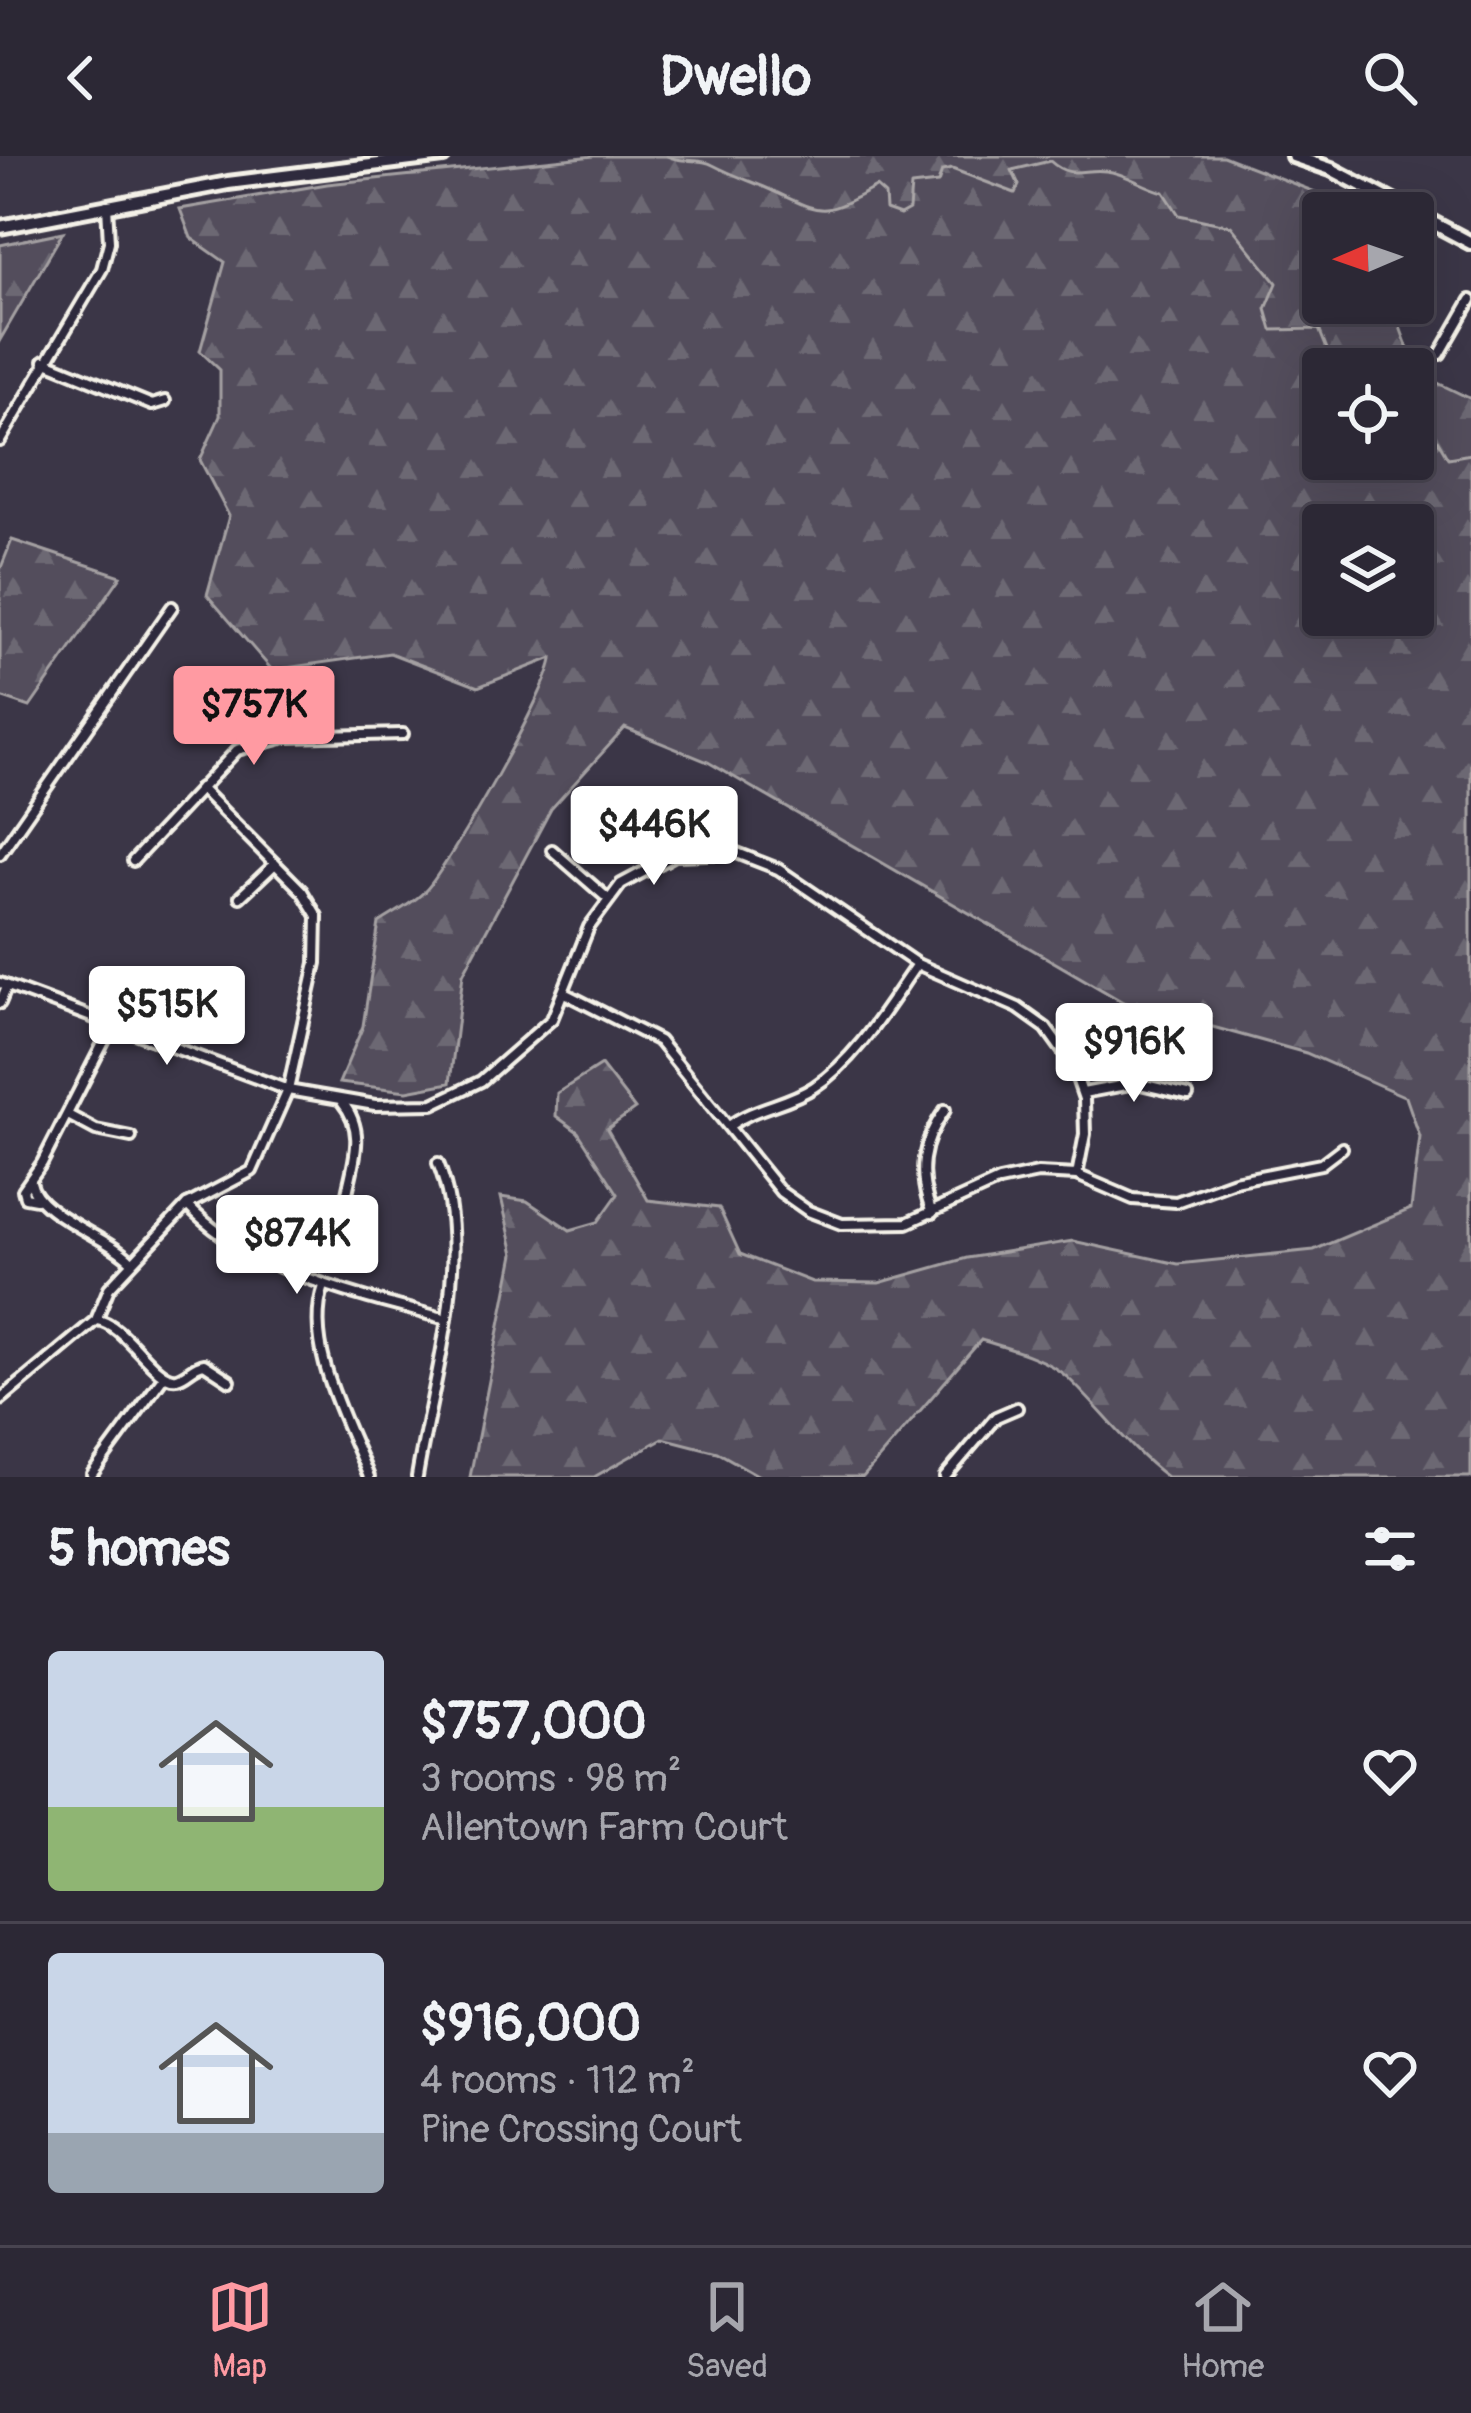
<!DOCTYPE html>
<meta charset="utf-8">
<style>
:root{--surface:#2c2835;--page:#34303d;--text:#f1f3f6;--muted:#a6a6ad;--line:#484450;--accent:#ff9aa2}
body{margin:0;font-family:Pangolin,sans-serif;background:var(--page);color:var(--text);height:100vh;display:flex;flex-direction:column;font-size:45px;white-space:nowrap}
*{box-sizing:border-box;margin:0}
p{font-size:39px;color:var(--muted)}
.icon{flex:none;width:66px;height:66px;fill:none;stroke:currentColor;stroke-width:2;stroke-linecap:round;stroke-linejoin:round}
.map{position:relative;height:1321px;overflow:hidden}
.drawer{display:flex;flex-direction:column;background:var(--surface);flex:1}
.drawer>*{flex:none}
.needle{width:78px;rotate:268deg}
.controls{position:absolute;left:1302px;top:36px;display:grid;gap:24px}
.controls a{display:grid;place-items:center;width:132px;height:132px;border-radius:12px;background:var(--surface);box-shadow:0 12px 48px #0002,0 0 0 3px var(--line);font-size:60px}
.price{position:absolute;translate:-50% -102px;padding:0 27px;border-radius:12px;background:#fff;color:#222;font-size:39px;line-height:78px;filter:drop-shadow(0 3px 6px #0008)}
.price::after{content:'';position:absolute;left:50%;top:72px;width:36px;height:27px;margin-left:-18px;background:inherit;clip-path:polygon(0 0,100% 0,50% 100%)}
.price.on{background:var(--accent);color:#111}
ul{padding:0;list-style:none}
li{display:flex;align-items:center;gap:36px;height:300px;padding:0 48px}
li+li{border-top:3px solid var(--line)}
li span{display:grid;place-items:center;flex:none;width:336px;height:240px;border-radius:12px;color:#555}
li>.icon{margin-inline-start:auto}
span .icon{width:144px;height:144px;fill:#fffc;stroke-width:1}
li b{font-size:51px}
h2{display:flex;justify-content:space-between;align-items:center;height:144px;padding:0 48px;font-size:51px}
header{display:flex;justify-content:space-between;align-items:center;height:156px;padding:0 48px;background:var(--surface);font-size:54px;font-weight:800}
.tabs{display:flex;justify-content:space-around;align-items:center;height:168px;border-top:3px solid var(--line);background:var(--surface);font-size:33px;color:var(--muted)}
.tabs a{display:grid;justify-items:center;gap:6px}
.tabs .on{color:var(--accent)}
.map>svg:first-child{display:block}
.forest{fill:url(#forest-firs);stroke:#a4a0a2;stroke-width:3;fill-rule:evenodd}
.lines{fill:none;stroke-linecap:round;stroke-linejoin:round}
.stream{stroke:#aaa6a7;stroke-width:3}
.street-casing{stroke:#f4f1e8;stroke-width:16}
.secondary-casing{stroke:#f4f1e8;stroke-width:20}
.street{stroke:#2f2a3d;stroke-width:8}
.secondary{stroke:#2f2a3d;stroke-width:10}
</style>
<header><svg class="icon" aria-label="back" viewBox="0 0 24 24"><path d="M15 5l-7 7 7 7"/></svg>Dwello<svg class="icon" aria-label="search" viewBox="0 0 24 24"><circle cx="10" cy="10" r="6"/><path d="M15 15l6 6"/></svg></header>
<div class="map">
<svg width="1471" height="1321" viewBox="0 0 1471 1321">
<defs>
<pattern id="forest-firs" width="22" height="20" patternUnits="userSpaceOnUse" patternTransform="scale(3)"><rect width="22" height="20" fill="#534e5c"/><path d="M5 1l3.5 6h-7zM16 11l3.5 6h-7z" fill="#6c6873"/></pattern>
</defs>
<rect width="100%" height="100%" fill="#3b3647"/>
<filter id="ink" filterUnits="userSpaceOnUse"><feTurbulence type="fractalNoise" baseFrequency=".00833" numOctaves="2"/><feDisplacementMap in="SourceGraphic" scale="24" xChannelSelector="R" yChannelSelector="G"/><feConvolveMatrix kernelMatrix="1 2 1 2 8 2 1 2 1" color-interpolation-filters="sRGB"/></filter>
<g filter="url(#ink)">
<g class="forest">
<path d="M594,0H1223L1369,57H1323V147H1406L1397,163L1417,217L1471,243V1321H1167C1128,1292 1102,1254 1067,1221C1044,1201 1010,1193 981,1184L863,1321H761L717,1296L663,1282L594,1321H470L514,1098L501,1041L527,1045L570,1074L598,1066L618,1038L578,976L556,960L557,937L601,909L635,953L607,973L648,1044L719,1052L740,1098L812,1126L879,1127L967,1102L1073,1085L1178,1108L1314,1094L1411,1053L1420,981L1406,941L1306,897L1123,846L708,606L625,572L551,653L463,818L450,927L407,935L339,927L363,870L379,767C394,757 414,747 426,734C448,711 552,528 552,502L478,531L390,497L272,514L207,439L229,360L200,304L220,260V214L200,195L225,106L191,82L180,53L327,28ZM1413,213V303H1323V213ZM1413,369V459H1323V369Z"/>
<polygon points="63,76 0,184 0,89"/>
<polygon points="12,384 121,420 30,551 0,541 0,414"/>
</g>
<g class="lines">
<g class="stream">
<path d="M667,0C681,8 699,1 713,9C730,18 745,23 764,31C824,57 816,64 876,31L885,39L886,54L900,59L909,54L911,30L938,27L942,15L952,13L1015,37L1019,29L1012,14L1050,5C1071,24 1082,12 1106,15C1126,17 1143,31 1164,36L1179,59L1231,70L1277,127L1266,153L1272,174L1319,173L1327,193L1309,201L1304,210L1309,219L1323,222"/>
<polyline points="1413,265 1435,280 1448,302 1471,298"/>
</g>
<g class="street-casing">
<g id="street">
<polyline points="1440,198 1471,144"/>
<polyline points="44,205 152,249 165,245"/>
<polyline points="0,285 102,113 109,86 107,49"/>
<polyline points="552,694 607,742"/>
<polyline points="0,698 172,451"/>
<polyline points="133,705 237,594 286,581 403,578"/>
<polyline points="240,741 275,708"/>
<polyline points="0,827 288,934 375,949 433,948 481,925 552,863 589,771 621,728 675,699 737,697 778,713 917,808 1018,852 1046,872 1072,908 1084,943 1085,978 1077,1019"/>
<polyline points="566,838 659,885 781,1036 808,1055 842,1068 907,1067 999,1025 1038,1017 1077,1019 1133,1043 1176,1046 1234,1025 1321,1008 1342,992"/>
<polyline points="0,847 7,830"/>
<polyline points="1083,937 1136,927 1188,939"/>
<path d="M342,946C366,975 354,1003 347,1037"/>
<polyline points="68,959 96,974 131,981"/>
<path d="M729,970C756,950 787,949 814,931C858,902 888,849 917,808"/>
<path d="M31,1026C36,1058 106,1079 132,1106"/>
<polyline points="36,1043 25,1041 23,1034 42,1007 113,868"/>
<path d="M187,1049C249,1115 359,1140 443,1162"/>
<path d="M932,1057C917,1019 921,987 945,954"/>
<path d="M324,1130C303,1189 347,1266 369,1321"/>
<path d="M97,1164C125,1167 155,1227 177,1222C188,1219 192,1210 204,1208L230,1225"/>
<polyline points="0,1244 96,1164 109,1132 187,1049 252,1015 288,934 316,807 317,760 302,735 200,632"/>
<polyline points="92,1318 164,1220"/>
<path d="M417,1321C432,1227 475,1097 438,1007"/>
<polyline points="945,1321 996,1261 1017,1252"/>
</g>
</g>
<g class="secondary-casing">
<g id="secondary">
<polyline points="1293,0 1331,13 1471,87"/>
<polyline points="0,71 228,27 443,0"/>
</g>
</g>
<use href="#street" class="street"/>
<use href="#secondary" class="secondary"/>
</g>
</g>
</svg>
<div class="controls">
<a><svg class="needle" viewBox="-14 -14 28 28"><path d="M0-13l5 13h-10z" fill="#e53935"/><path d="M0 13l5-13h-10z" fill="#a6a6ad"/></svg></a>
<a><svg class="icon" aria-label="locate" viewBox="0 0 24 24"><circle cx="12" cy="12" r="6"/><path d="M12 2v4M12 18v4M2 12h4M18 12h4"/></svg></a>
<a><svg class="icon" aria-label="layers" viewBox="0 0 24 24"><path d="M12 4l9 5-9 5-9-5zM3 14l9 5 9-5"/></svg></a>
</div>
<b class="price on" style="left:254px;top:612px">$757K</b>
<b class="price" style="left:654px;top:732px">$446K</b>
<b class="price" style="left:167px;top:912px">$515K</b>
<b class="price" style="left:1134px;top:949px">$916K</b>
<b class="price" style="left:297px;top:1141px">$874K</b>
</div>
<section class="drawer">
<h2>5 homes<svg class="icon" aria-label="filters" viewBox="0 0 24 24"><path d="M4 7h16M4 17h16"/><circle cx="9" cy="7" r="2"/><circle cx="15" cy="17" r="2"/></svg></h2>
<ul>
<li><span style="background:linear-gradient(#c9d6e8 65%,#8fb573 0)"><svg class="icon" aria-label="home" viewBox="0 0 24 24"><path d="M3 11l9-7 9 7M6 9v11h12V9"/></svg></span><div><b>$757,000</b><p>3 rooms · 98 m²</p><p>Allentown Farm Court</p></div><svg class="icon" aria-label="heart" viewBox="0 0 24 24"><path d="M12 20l-8-8c-3-5 5-10 8-4 3-6 11-1 8 4z"/></svg></li>
<li><span style="background:linear-gradient(#c9d6e8 75%,#9aa5b1 0)"><svg class="icon" aria-label="home" viewBox="0 0 24 24"><path d="M3 11l9-7 9 7M6 9v11h12V9"/></svg></span><div><b>$916,000</b><p>4 rooms · 112 m²</p><p>Pine Crossing Court</p></div><svg class="icon" aria-label="heart" viewBox="0 0 24 24"><path d="M12 20l-8-8c-3-5 5-10 8-4 3-6 11-1 8 4z"/></svg></li>
</ul>
</section>
<nav class="tabs">
<a class="on"><svg class="icon" aria-label="map" viewBox="0 0 24 24"><path d="M3 6l6-2 6 2 6-2v14l-6 2-6-2-6 2zM9 4v14M15 6v14"/></svg>Map</a>
<a><svg class="icon" aria-label="saved" viewBox="0 0 24 24"><path d="M7 4h10v16l-5-4-5 4z"/></svg>Saved</a>
<a><svg class="icon" aria-label="home" viewBox="0 0 24 24"><path d="M3 11l9-7 9 7M6 9v11h12V9"/></svg>Home</a>
</nav>
